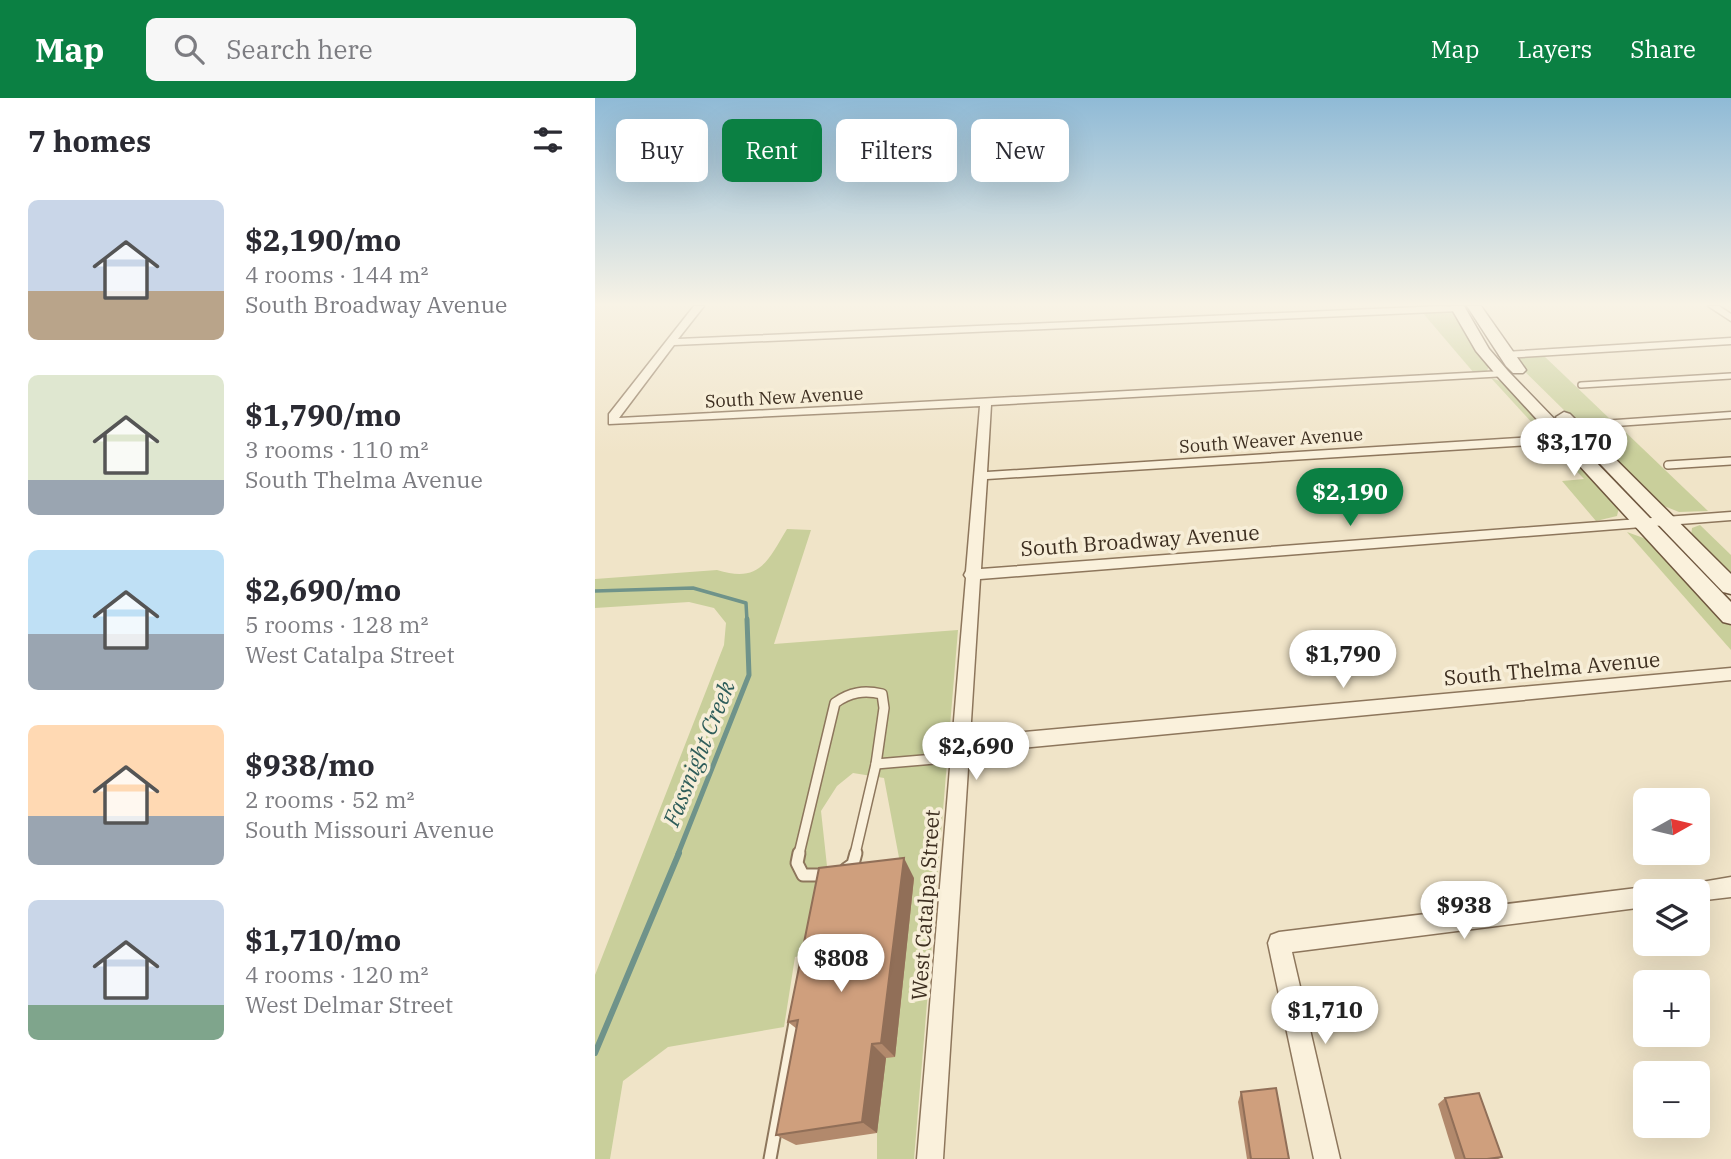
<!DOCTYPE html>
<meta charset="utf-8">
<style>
:root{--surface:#fff;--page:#f7f7f7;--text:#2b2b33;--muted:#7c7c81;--accent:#0b8043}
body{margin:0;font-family:"IBM Plex Serif",serif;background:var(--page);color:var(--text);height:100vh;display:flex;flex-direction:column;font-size:26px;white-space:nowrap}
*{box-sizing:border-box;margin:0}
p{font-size:23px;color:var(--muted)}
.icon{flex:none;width:38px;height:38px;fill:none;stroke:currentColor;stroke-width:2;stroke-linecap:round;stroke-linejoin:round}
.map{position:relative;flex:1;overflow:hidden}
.details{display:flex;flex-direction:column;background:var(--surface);width:595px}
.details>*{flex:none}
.top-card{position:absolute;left:21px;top:21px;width:665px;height:63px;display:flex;gap:14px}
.needle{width:46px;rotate:82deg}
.tools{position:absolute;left:1038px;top:690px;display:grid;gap:14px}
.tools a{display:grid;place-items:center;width:77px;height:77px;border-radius:10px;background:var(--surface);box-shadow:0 7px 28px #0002;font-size:35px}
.price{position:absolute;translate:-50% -60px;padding:0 16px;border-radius:24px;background:#fff;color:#222;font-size:23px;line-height:46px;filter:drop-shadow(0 2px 4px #0008)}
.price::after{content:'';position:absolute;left:50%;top:42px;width:21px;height:16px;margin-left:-10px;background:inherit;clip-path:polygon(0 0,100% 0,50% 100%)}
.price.selected{background:var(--accent);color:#fff}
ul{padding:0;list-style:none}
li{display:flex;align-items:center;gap:21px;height:175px;padding:0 28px}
li span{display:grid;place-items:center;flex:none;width:196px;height:140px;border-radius:10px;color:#555}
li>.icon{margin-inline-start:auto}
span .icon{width:84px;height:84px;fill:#fffc;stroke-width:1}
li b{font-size:30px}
h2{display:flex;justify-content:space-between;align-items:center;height:84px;padding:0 28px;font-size:30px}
.pill{padding:0 24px;border-radius:10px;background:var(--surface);box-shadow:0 7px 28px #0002;font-size:24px;line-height:63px}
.pill.selected{background:var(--accent);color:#fff}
header{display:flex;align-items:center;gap:42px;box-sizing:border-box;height:98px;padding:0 35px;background:var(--accent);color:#fff}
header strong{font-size:33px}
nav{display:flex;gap:38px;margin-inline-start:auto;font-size:24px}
.search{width:490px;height:63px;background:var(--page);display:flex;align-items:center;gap:18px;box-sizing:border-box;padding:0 24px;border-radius:10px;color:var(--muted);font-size:26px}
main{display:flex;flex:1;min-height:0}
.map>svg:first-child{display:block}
.green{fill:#c9cf9b}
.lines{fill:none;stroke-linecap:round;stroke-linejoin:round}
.stream-far2{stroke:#6f938a;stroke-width:3.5}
.stream-far1{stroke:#6f938a;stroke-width:5}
.stream{stroke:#6f938a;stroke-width:6}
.lane-far3-casing{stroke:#8d765c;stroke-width:8}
.lane-far2-casing{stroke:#8d765c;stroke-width:10}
.lane-far1-casing{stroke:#8d765c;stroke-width:12}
.lane-casing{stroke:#8d765c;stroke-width:15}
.street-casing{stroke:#8d765c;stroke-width:3}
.secondary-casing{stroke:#6f573f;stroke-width:3}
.lane-far3{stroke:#faf1dc;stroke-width:5}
.lane-far2{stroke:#faf1dc;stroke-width:7}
.lane-far1{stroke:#faf1dc;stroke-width:9}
.lane{stroke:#faf1dc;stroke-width:11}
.street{fill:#faf1dc;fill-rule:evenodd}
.secondary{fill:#faf1dc;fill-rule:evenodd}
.wall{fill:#b2896c}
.shaded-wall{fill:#916f58}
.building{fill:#cf9f7d;stroke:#916f58;stroke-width:2}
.labels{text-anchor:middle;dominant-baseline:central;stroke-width:7;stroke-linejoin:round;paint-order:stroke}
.far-street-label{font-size:18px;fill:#3d2e20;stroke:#f7eed8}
.street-label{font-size:21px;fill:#3d2e20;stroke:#f7eed8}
.water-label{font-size:23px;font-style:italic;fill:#2f5d5a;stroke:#f7eed8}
</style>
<header>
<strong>Map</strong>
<div class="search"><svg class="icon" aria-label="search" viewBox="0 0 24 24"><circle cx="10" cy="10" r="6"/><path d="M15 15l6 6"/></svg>Search here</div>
<nav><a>Map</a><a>Layers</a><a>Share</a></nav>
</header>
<main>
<section class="details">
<h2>7 homes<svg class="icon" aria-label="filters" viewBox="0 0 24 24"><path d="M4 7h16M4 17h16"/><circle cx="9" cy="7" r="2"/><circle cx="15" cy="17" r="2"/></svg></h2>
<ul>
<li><span style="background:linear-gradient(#c9d6e8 65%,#b9a48a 0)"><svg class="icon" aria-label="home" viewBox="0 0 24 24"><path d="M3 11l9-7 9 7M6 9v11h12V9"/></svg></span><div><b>$2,190/mo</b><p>4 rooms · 144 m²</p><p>South Broadway Avenue</p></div></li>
<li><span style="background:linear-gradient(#dfe7d0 75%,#9aa5b1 0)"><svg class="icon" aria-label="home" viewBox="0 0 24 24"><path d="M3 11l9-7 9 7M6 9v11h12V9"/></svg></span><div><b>$1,790/mo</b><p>3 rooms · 110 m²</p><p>South Thelma Avenue</p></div></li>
<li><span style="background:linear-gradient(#bfe0f5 60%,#9aa5b1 0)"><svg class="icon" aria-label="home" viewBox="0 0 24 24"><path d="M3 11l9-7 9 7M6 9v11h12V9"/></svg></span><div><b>$2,690/mo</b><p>5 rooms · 128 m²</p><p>West Catalpa Street</p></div></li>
<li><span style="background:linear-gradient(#ffd9b3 65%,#9aa5b1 0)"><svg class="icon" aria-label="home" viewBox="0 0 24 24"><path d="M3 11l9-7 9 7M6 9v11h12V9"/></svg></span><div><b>$938/mo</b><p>2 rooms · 52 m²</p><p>South Missouri Avenue</p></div></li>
<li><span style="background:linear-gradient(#c9d6e8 75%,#7fa58c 0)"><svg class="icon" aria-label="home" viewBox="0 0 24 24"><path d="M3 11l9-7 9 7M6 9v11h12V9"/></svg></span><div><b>$1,710/mo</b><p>4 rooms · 120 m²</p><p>West Delmar Street</p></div></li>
</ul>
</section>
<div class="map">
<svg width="1136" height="1061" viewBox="0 0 1136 1061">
<rect width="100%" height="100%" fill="#f0e4c8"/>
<g class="green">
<polygon points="857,213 862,215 894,268 892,273 879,275 827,214"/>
<polygon points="948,257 1016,322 988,324 976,319 921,265 924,259"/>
<polygon points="896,280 911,285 955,334 953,338 950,339"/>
<polygon points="1023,327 1113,413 1084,414 1064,406 992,334 997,329"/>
<polygon points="955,345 973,352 1024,409 1022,418 1001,423 967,383 989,381"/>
<polygon points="1105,427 1136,457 1136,481 1096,438 1097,430"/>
<path d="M192,431L216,432L179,546L363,532L319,1061H282V1011L312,802L289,680L258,675L242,688L226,713L241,851L200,859L189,929L73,949L28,983L15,1061H0V877L129,547L131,525L119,510L94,504L0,510V481L122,472C165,485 172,464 192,431Z"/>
<polygon points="1032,434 1054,442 1136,528 1136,552"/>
</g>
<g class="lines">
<polyline class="stream-far2" points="0,493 98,490 151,505 152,523"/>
<polyline class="stream-far1" points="83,756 154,577 152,521"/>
<polyline class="stream" points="0,955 84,755"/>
<g class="lane-far3-casing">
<polyline id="lane-far3" points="986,287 1136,278"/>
</g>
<g class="lane-far2-casing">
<polyline id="lane-far2" points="1073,367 1136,363"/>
</g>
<g class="lane-far1-casing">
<g id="lane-far1">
<path d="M204,756L240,605C255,594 269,592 287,596L289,610L281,666L363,659"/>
<polyline points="260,756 281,666"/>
</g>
</g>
<g class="lane-casing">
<g id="lane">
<polyline points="204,755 202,765 208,777 233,777"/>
<polyline points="251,771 258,766 261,755"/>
<polyline points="175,1061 201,919"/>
</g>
</g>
<g class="street-casing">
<g id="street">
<polygon points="99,208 109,208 83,241 847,208 868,210 863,213 79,247 24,320 908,273 913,276 912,278 396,307 392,374 969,337 975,341 969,345 392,381 386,471 1136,414 1136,422 385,481 375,639 1136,570 1136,582 374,655 348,1061 322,1061 371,480 369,477 371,473 385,308 14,326 14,316"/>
<polygon points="1113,208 1124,208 1136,216 1136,223"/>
<polygon points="1136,240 1136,246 909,260 904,257 909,254"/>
<polygon points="1136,314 1136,320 978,331 972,328 978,325"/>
<polygon points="1136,779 1136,799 1102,803 1102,793 1092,793 1095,786"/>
<polygon points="1050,789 1058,793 1050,793 1050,809 697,854 745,1061 719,1061 673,845 676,837 684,834"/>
</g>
</g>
<g class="secondary-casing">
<g id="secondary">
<polygon points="855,208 869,208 894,251 913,273 1136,504 1136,526 1128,524 903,279 881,253"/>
<polygon points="872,208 886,208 931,272 928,275 918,275 911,268"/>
<polygon points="969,314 975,316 1136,476 1136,496 1128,494 963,322 961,319"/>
</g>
</g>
<use href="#lane-far3" class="lane-far3"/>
<use href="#lane-far2" class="lane-far2"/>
<use href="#lane-far1" class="lane-far1"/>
<use href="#lane" class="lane"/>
<use href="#street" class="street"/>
<use href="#secondary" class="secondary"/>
</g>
<g class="wall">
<polygon points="319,780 300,959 291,960 282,1035 201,1047 181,1037 202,931 193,924"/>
<polygon points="646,994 694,1061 652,1061 643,1004"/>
<polygon points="850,1000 907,1059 903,1061 860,1061 843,1006"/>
</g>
<g class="shaded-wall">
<polygon points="309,760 319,780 300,959 286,945"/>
<polygon points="277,946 291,960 282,1035 267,1024"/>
</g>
<g class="building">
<polygon points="309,760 286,945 277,946 267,1024 181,1037 203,922 193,924 224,770"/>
<polygon points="681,990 694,1061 656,1061 646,994"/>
<polygon points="884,995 907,1059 892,1061 870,1061 850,1000"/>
</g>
<linearGradient id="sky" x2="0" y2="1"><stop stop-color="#8fbad6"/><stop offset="0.58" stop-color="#f8f3e6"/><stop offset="1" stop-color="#f8f3e6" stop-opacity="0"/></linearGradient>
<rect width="1136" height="356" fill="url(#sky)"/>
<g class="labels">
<g class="far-street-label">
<text transform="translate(189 299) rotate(-3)">South New Avenue</text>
<text transform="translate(676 342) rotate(-4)">South Weaver Avenue</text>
</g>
<g class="street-label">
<text transform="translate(545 442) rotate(-4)">South Broadway Avenue</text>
<text transform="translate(957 570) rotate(-5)">South Thelma Avenue</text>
<text transform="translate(330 807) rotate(-86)">West Catalpa Street</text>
</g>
<g class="water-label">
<text transform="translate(103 655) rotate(-68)">Fassnight Creek</text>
</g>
</g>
</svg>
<div class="tools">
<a><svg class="needle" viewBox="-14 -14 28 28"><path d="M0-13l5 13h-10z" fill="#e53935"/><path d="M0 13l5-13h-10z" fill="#7c7c81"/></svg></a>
<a><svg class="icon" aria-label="layers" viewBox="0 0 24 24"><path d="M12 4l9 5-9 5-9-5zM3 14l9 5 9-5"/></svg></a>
<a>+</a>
<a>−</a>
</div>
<b class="price" style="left:979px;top:380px">$3,170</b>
<b class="price selected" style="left:755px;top:430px">$2,190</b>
<b class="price" style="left:748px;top:592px">$1,790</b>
<b class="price" style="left:381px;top:684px">$2,690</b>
<b class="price" style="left:869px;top:843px">$938</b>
<b class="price" style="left:246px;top:896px">$808</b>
<b class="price" style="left:730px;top:948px">$1,710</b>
<div class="top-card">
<a class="pill">Buy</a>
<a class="pill selected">Rent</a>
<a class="pill">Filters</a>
<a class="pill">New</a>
</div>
</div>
</main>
